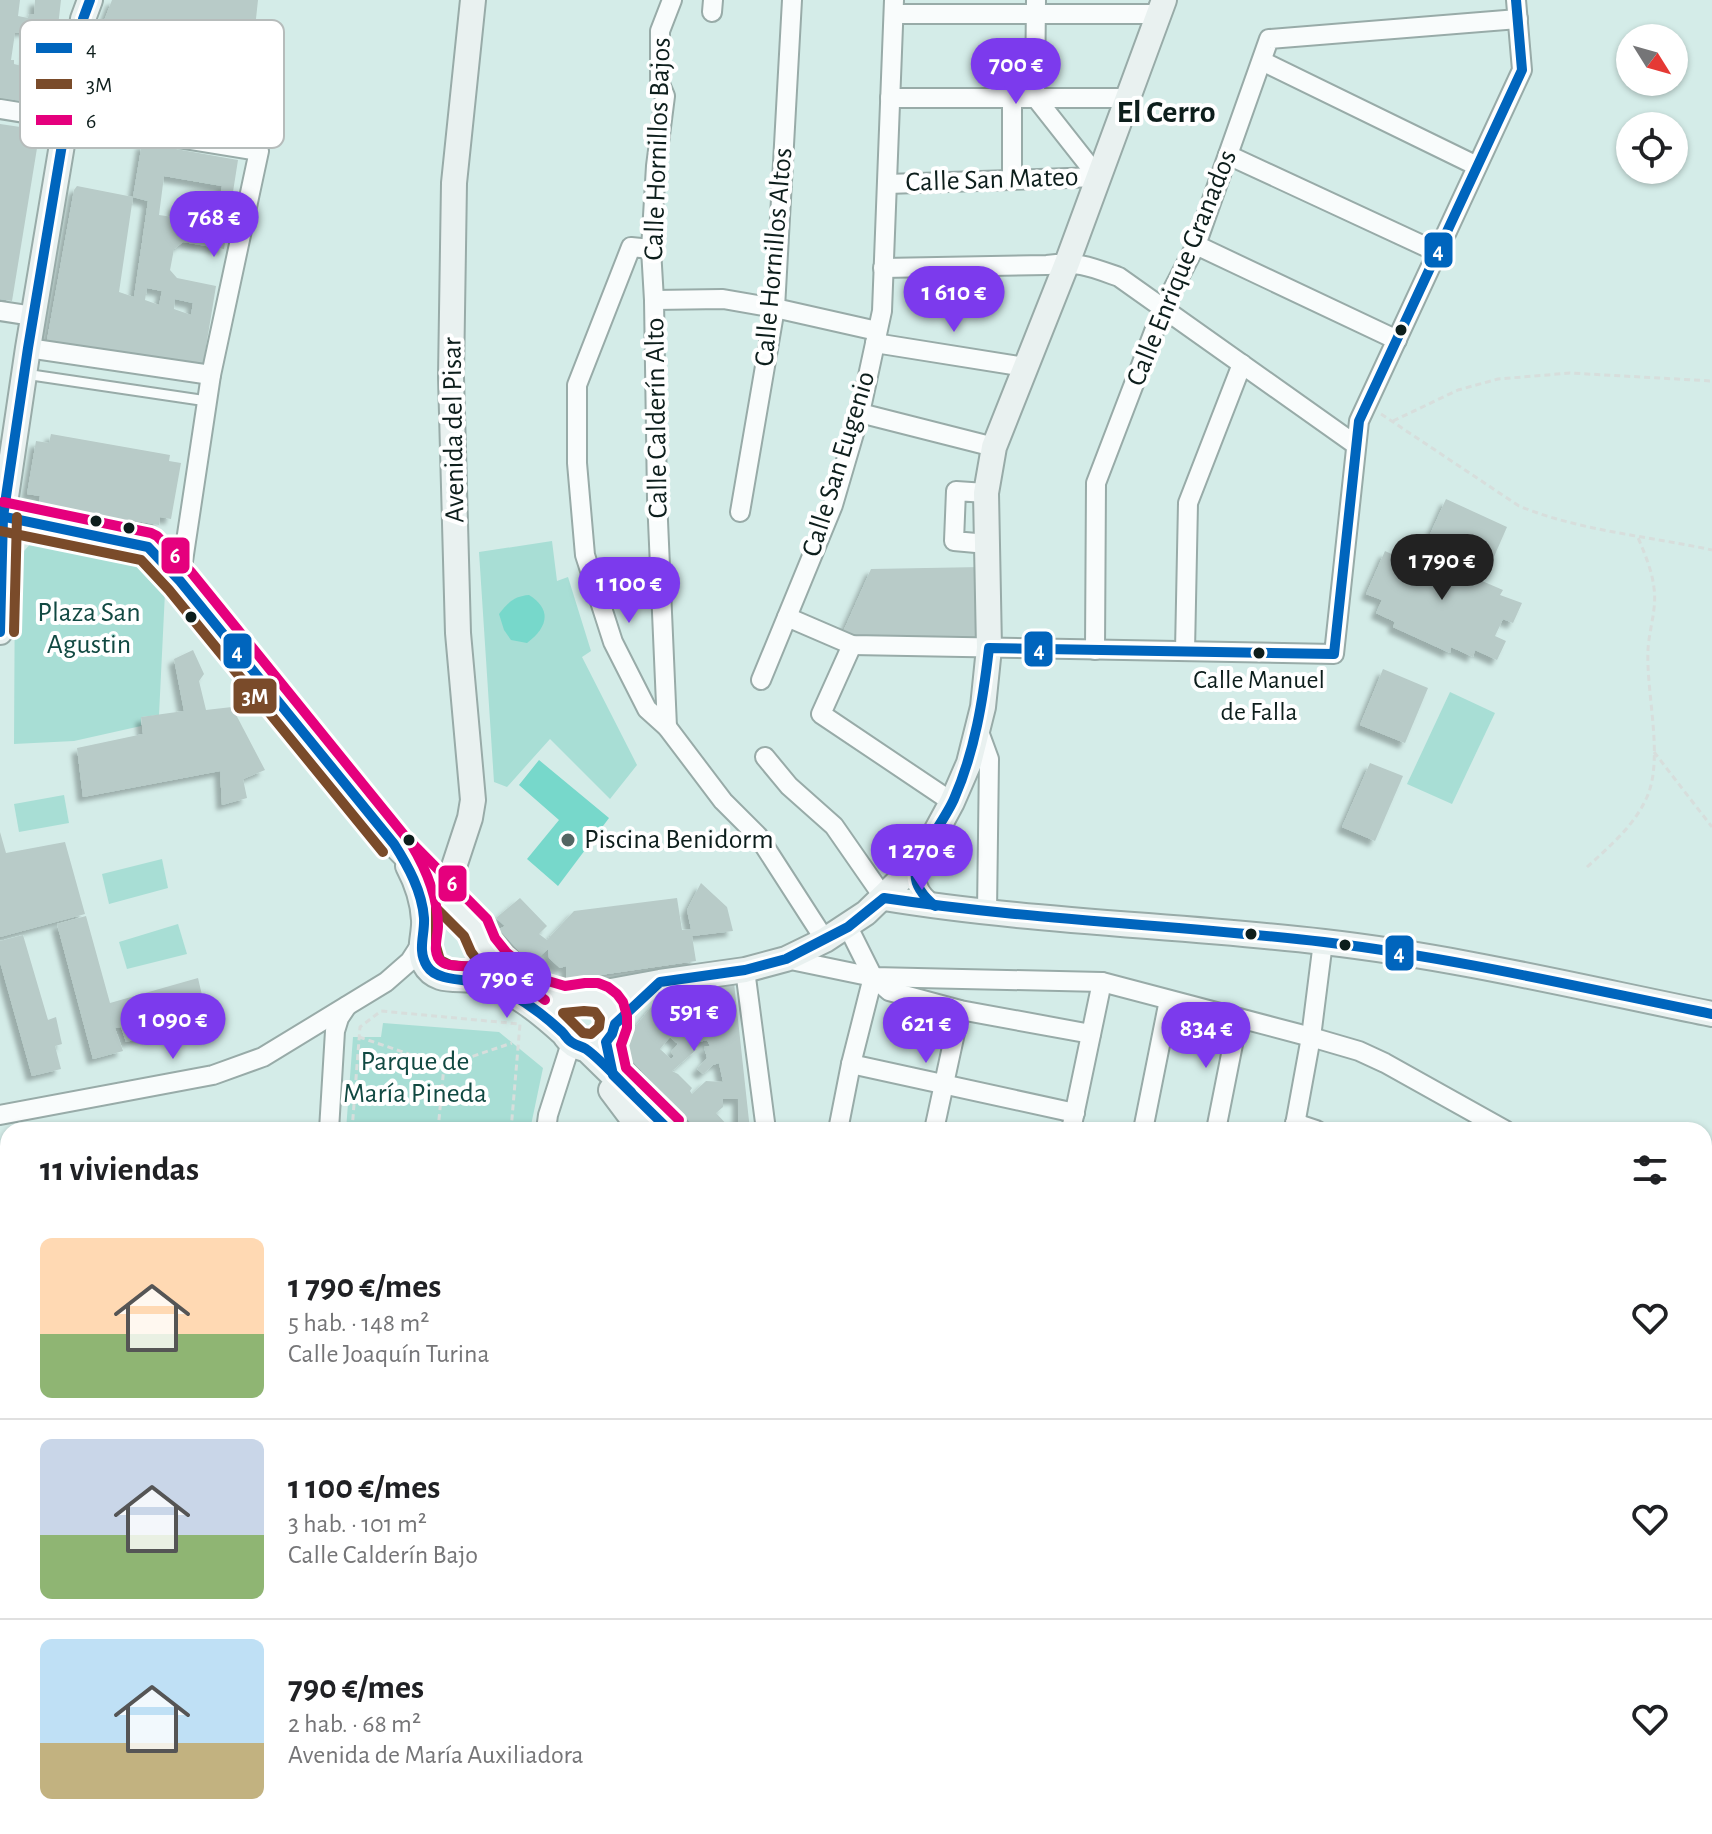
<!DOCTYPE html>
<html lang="es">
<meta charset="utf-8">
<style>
:root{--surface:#fff;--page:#f6f6f6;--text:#202124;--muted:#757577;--line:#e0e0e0;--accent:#7c3aed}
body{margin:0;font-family:"Alegreya Sans",sans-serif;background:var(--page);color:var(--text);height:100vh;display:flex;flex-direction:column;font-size:30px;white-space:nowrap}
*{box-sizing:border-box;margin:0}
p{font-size:26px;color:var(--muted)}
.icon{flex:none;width:44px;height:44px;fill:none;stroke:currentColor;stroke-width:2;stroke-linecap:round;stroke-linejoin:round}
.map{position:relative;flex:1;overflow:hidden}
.details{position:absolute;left:0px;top:1122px;width:1712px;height:712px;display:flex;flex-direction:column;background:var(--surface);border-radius:24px 24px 0 0;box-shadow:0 2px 6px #0004}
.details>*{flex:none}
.needle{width:52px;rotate:127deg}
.controls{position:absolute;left:1616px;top:24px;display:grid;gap:16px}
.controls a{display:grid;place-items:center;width:72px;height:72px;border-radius:50%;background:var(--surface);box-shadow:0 2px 6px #0004;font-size:40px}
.price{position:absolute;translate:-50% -68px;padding:0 18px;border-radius:28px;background:var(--accent);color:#fff;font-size:26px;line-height:52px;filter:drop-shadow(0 2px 4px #0008)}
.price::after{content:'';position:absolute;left:50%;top:48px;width:24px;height:18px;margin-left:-12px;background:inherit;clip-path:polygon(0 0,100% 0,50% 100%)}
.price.active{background:#222;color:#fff}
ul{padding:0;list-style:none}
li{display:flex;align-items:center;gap:24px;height:200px;padding:0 40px}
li+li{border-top:2px solid var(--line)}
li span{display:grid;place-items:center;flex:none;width:224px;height:160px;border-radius:12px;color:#555}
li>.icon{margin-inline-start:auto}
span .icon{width:96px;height:96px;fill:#fffc;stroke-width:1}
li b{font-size:34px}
h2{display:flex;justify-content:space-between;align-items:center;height:96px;padding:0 40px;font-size:34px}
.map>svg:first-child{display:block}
.green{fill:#a8ded5}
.water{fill:#77d8cb}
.building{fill:#b8cbc8;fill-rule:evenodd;filter:url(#shadow)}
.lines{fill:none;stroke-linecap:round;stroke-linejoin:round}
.lane-casing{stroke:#98aba8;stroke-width:13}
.street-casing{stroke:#98aba8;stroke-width:22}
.secondary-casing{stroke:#98aba8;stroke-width:28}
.path{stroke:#d7dedc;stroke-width:3;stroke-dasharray:6 4;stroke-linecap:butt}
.lane{stroke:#f9fcfc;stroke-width:9}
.street{stroke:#f9fcfc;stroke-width:18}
.secondary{stroke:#e9f1f0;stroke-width:24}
.bus-1-casing{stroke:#fff;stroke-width:16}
.bus-2-casing{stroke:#fff;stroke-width:16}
.bus-3-casing{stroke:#fff;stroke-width:16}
.bus-1{stroke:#0065bd;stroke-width:10}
.bus-2{stroke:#7a4b2a;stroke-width:10}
.bus-3{stroke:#e5007d;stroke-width:10}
.bus-dot{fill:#0d1e1c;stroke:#fff;stroke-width:3}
.poi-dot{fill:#536663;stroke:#fff;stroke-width:3}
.labels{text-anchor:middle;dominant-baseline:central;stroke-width:8;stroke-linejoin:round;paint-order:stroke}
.bus-label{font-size:26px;fill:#0d1e1c;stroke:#fff}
.street-label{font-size:28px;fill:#0d1e1c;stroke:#fff}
.park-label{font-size:28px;fill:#114942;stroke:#fff}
.poi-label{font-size:28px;fill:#0d1e1c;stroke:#fff;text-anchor:start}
.quarter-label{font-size:32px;font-weight:bold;fill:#0d1e1c;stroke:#fff}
.key{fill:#fff;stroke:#b6bcbb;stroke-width:2}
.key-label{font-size:22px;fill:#0d1e1c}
.line-badge{stroke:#fff;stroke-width:3}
.badge-label{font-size:22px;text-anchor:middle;font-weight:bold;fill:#fff}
</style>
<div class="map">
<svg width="1712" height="1834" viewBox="0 0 1712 1834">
<defs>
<filter id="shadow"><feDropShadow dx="-5.5" dy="5.5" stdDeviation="2" flood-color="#0004"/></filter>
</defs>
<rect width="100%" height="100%" fill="#d4ece8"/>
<g class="green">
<polygon points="33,541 140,562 165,592 159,715 141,717 141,726 74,741 14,744 15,561"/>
<polygon points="552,541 557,581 568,577 591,651 582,657 637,765 610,799 550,739 507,787 494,782 479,552"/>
<polygon points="1450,692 1495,713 1452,804 1407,784"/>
<polygon points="64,795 69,823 19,832 14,804"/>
<polygon points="162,859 168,888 109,904 102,874"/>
<polygon points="178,924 187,954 127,969 119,942"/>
<polygon points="383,1023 499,1032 543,1068 530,1130 346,1130 353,1037 381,1037"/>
<polygon points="726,1826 849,1826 851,1834 727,1834"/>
</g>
<g class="water">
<path d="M529,595C553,610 547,628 527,643L511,640L504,630L499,614C508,602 515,596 529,595Z"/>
<polygon points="539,760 609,818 558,886 527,859 559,820 519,785"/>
</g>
<g class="building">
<path d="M0,0H20L18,16L28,18L29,14H34L35,0H61L51,87L44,104L0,98ZM19,30L28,31V35H30L26,62H22V66L14,64V60H11L15,33H19Z"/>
<path d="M112,0H258L255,28L267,29L245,135L88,114L102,26ZM146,21L218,31L226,34L224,42L141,31V25Z"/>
<polygon points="0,124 34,129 39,136 12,301 0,299"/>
<path d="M142,143L238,160L224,249L183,242L174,249L170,270L177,278L216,286L203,365L47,340L74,190L77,186L133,197ZM164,176L222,186L218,211L210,210L207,224L189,221L192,208L175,204L173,217L159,215ZM133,197L148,201L134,297L119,292ZM147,288L162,291L159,305L145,300ZM175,299L193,303L191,315L174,309Z"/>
<polygon points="51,434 170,455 169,461 181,463 171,519 160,517 159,525 39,504 40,496 27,494 36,441 49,443"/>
<polygon points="1446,499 1507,527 1489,568 1427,541"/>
<polygon points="1407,548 1425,555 1429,550 1486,575 1482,581 1503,590 1500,595 1522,603 1513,623 1503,619 1495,636 1506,641 1497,660 1475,650 1473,657 1451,647 1450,653 1393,627 1395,622 1376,613 1382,600 1366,594 1385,551 1400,558"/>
<polygon points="982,567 981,639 857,638 842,634 871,569"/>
<polygon points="193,650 204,674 199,681 206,710 232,707 265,770 243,779 247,798 222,805 220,771 83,797 77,748 143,734 141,717 184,711 174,659"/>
<polygon points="1383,669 1428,688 1405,743 1360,725"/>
<polygon points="1370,763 1403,776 1375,841 1342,827"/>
<polygon points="0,832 6,853 65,842 85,914 0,937"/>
<polygon points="701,883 727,907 733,931 692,936 696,961 566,980 566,966 560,968 549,958 548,949 531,964 499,929 505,926 496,918 520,898 547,926 539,934 547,940 574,911 677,898 682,930 691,929 687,910"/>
<polygon points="86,916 110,1003 198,978 208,1021 126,1042 121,1027 115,1028 123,1051 93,1059 57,924"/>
<polygon points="23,935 48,1020 56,1017 62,1044 55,1046 61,1069 32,1076 0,962 0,941"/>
<path d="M734,983L750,1130H736L738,1127V1099H723V1107L716,1113L729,1127L727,1130H698L619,1047L652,1006L676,990ZM701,1012L702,1025L697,1026L690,1032L699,1042L707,1040L710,1046L704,1047L707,1058L697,1069L703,1074L713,1065L719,1063L723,1082L706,1081L692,1094L690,1091L692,1088L678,1074L672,1071L697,1049L670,1023L691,1013ZM670,1037L678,1044L671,1052L674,1056L671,1059L660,1049Z"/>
<polygon points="0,1219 8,1245 7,1319 0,1293"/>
<polygon points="1712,1692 1712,1759 1704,1778 1704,1711"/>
<polygon points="1704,1783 1712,1786 1712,1834 1653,1834 1656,1826 1678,1826 1693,1833 1696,1826 1704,1826 1704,1797 1707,1799 1710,1793 1704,1791"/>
</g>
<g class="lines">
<g class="lane-casing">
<g id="lane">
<polyline points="25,374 207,401"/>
<polyline points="59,1826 62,1834"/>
</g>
</g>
<g class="street-casing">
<g id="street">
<polyline points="1036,0 1035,97 1098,177"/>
<polyline points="712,12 713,0"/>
<polyline points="894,14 1159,14"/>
<polyline points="1262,61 1477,166"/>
<polyline points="890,98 1128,98"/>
<polyline points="0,109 259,151 211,375 180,581"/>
<polyline points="1228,155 1437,252"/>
<polyline points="1012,180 1012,97"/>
<polyline points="887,184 1098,177"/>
<polyline points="1196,245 1397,340"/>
<polyline points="651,249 631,247 577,385 577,463 585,555 613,642 647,709 667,727 723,801 758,836 825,940"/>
<path d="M883,268L1047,265C1078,261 1091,267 1119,277L1356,445"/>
<polyline points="654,300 723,299 775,308 877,331"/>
<polyline points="0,311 33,316"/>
<polyline points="875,343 1025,367"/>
<polyline points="28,348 211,375"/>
<polyline points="860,413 994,447"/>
<polyline points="986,493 956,491 954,541 987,544"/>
<polyline points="740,512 775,308 792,0"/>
<polyline points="787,617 852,645 1334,654 1359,421 1522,70 1516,0"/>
<polyline points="852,645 821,714 952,802"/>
<polyline points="1095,650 1096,483 1163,308 1196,245 1269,39 1518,19"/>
<polyline points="1185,651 1188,503 1242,364"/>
<polyline points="761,680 833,505 860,413 882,311 894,0"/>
<polyline points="667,727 657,498 654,300 651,249 656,166 665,96 660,84 660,31 672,0"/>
<polyline points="978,729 989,759 987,912"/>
<polyline points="765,757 789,786 834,826 884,898"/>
<path d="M921,857C913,880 915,892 935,906"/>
<polyline points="848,927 873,977 889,991 960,1010 1091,1034"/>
<polyline points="786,959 873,977 1102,982 1311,1037 1359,1051 1385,1063 1505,1130"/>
<polyline points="745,970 766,1130"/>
<polyline points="851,1064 1075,1113"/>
<polyline points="0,1115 213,1075 263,1057 386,982 410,961 421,944"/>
<polyline points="1295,1123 1316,1130"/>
<polyline points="329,1130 335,1031 339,1018 347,1006"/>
<polyline points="546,1130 548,1115 571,1043"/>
<polyline points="838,1130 851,1064 873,977"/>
<polyline points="934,1130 960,1010"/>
<polyline points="1071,1130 1102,982"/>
<polyline points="1143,1130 1169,1000"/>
<polyline points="1216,1130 1238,1019"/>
<polyline points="1294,1130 1311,1037 1323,942"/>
<polyline points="1704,1180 1712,1177"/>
<polyline points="0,1325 8,1323"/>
<polyline points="388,1826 388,1834"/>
<polyline points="471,1826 471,1834"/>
<polyline points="519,1826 519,1834"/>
<polyline points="665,1826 666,1834"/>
<polyline points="921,1826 925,1834"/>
<polyline points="211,1834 213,1826"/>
<polyline points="233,1834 237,1826"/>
<polyline points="346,1834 350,1826"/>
<polyline points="1084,1834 1095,1826"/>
<polyline points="1619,1834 1622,1826"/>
</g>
</g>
<g class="secondary-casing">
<g id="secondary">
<path d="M0,516L148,547L180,581L394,844L476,928C479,934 480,940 484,946C495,965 529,990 550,997C558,1000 567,1000 576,999"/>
<polyline points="0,632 3,517 28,348 83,19 90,0"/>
<path d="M408,866C417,883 423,901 424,920C425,934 418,949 424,963C436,986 460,976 480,981C512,989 540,1012 564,1034"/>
<polyline points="444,897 470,818 473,800 458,633 451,377 454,183 473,0"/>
<path d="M884,898C1030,922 1178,925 1324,942C1455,957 1583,988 1712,1014"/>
<polyline points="584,996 660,982 745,970 786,959 825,940 866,913 901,879 932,839 952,802 969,763 983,707 989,648 986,493 994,447 1067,263 1164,0"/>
<circle cx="588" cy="1023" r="26"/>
<polyline points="586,1049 669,1130"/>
<polyline points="611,1090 641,1130"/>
<polyline points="1704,1606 1712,1608"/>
<polyline points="1152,1826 1158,1834"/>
</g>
</g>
<g class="path">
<path d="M1381,414L1519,506C1580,531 1648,536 1712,550"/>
<polyline points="1393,421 1458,390 1498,379 1570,373 1712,381"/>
<polyline points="1654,752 1712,827"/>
<path d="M1587,867C1610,846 1634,826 1647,797C1664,758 1646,694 1648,650C1649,629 1657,609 1654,588C1652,570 1644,552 1637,535"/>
<polyline points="359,1037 444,1066 512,1043"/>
<polyline points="352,1130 360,1027 381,1011 520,1024 511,1130"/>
<polyline points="438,1130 444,1066"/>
<polyline points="1454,1834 1461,1826"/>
</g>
<use href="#lane" class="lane"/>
<use href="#street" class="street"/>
<use href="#secondary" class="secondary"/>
<g class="bus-1-casing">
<g id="bus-1">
<path d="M0,516L148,547L180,581L394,844C408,866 422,891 424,918C425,935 417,950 427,966C438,984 476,978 496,986C519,997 543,1014 562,1032C565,1035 567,1039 570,1041C574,1045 581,1046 586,1049C599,1058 619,1080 631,1092"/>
<polyline points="0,632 3,517 28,348 83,19 90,0"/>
<path d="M935,906C924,897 913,885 916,870C920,850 945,820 954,799C975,751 983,700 989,648L1334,654L1359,421L1522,70L1516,0"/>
<path d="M669,1130L613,1075L606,1042L612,1034L615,1024L660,982L745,970L786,959L848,927L884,898C1030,920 1178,925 1324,942C1455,958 1583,988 1712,1014"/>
</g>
</g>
<g class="bus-2-casing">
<g id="bus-2">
<polyline points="0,531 141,560 169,590 383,852"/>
<polyline points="14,632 17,517"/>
<polygon points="436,908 464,936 471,952 483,968 450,965 440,960 436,946"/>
<polygon points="584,1011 595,1012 600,1019 599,1027 591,1034 583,1033 563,1013"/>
</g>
</g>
<g class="bus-3-casing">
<g id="bus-3">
<polyline points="3,502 151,533 157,536 191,572 404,835 487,919 495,938 507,953 527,969 548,981 565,986 585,983 598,983 608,987 617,994 623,1002 627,1016 627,1028 621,1045 626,1068 679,1120"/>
<path d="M411,844C426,869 438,896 438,926C438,937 431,954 442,962C450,968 473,965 485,968C507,973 527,986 545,1000"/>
</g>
</g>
<use href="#bus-1" class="bus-1"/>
<use href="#bus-2" class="bus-2"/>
<use href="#bus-3" class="bus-3"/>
</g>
<g class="bus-dot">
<circle cx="1401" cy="330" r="7"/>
<circle cx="96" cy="521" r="7"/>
<circle cx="129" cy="528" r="7"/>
<circle cx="191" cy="617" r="7"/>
<circle cx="1259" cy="653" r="7"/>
<circle cx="409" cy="840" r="7"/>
<circle cx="1251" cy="934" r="7"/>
<circle cx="1345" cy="945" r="7"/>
</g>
<circle class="poi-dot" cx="568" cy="840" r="8"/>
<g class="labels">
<g class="bus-label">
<text x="1259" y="680">Calle Manuel<tspan x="1259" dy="32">de Falla</tspan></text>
</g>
<g class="street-label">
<text transform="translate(658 149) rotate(-88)">Calle Hornillos Bajos</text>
<text transform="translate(992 180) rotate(-2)">Calle San Mateo</text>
<text transform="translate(774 257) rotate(-85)">Calle Hornillos Altos</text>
<text transform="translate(1182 268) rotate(-68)">Calle Enrique Granados</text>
<text transform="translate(657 418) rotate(-91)">Calle Calderín Alto</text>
<text transform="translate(454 430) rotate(-91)">Avenida del Pisar</text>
<text transform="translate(839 464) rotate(-73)">Calle San Eugenio</text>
</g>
<g class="park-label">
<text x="89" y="613">Plaza San<tspan x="89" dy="32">Agustin</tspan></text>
<text x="415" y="1062">Parque de<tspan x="415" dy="32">María Pineda</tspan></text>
</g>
<g class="poi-label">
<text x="584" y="840">Piscina Benidorm</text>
</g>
<g class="quarter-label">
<text x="1166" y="112">El Cerro</text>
</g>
</g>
<rect x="20" y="20" width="264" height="128" rx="12" class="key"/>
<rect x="36" y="43" width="36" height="10" fill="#0065bd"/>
<rect x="36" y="79" width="36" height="10" fill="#7a4b2a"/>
<rect x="36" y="115" width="36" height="10" fill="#e5007d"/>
<g class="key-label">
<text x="86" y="56">4</text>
<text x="86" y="92">3M</text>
<text x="86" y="128">6</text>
</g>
<g class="line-badge">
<rect x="1423" y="231" width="31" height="38" rx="8" fill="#0065bd"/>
<rect x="160" y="536" width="31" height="39" rx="8" fill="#e5007d"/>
<rect x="1023" y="630" width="31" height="38" rx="8" fill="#0065bd"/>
<rect x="222" y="632" width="31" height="38" rx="8" fill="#0065bd"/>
<rect x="232" y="677" width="46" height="38" rx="8" fill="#7a4b2a"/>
<rect x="437" y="864" width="31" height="39" rx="8" fill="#e5007d"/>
<rect x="1384" y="934" width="31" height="38" rx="8" fill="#0065bd"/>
</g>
<g class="badge-label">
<text x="1438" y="258">4</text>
<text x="175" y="563">6</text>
<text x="1039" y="657">4</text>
<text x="237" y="659">4</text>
<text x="255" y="704">3M</text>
<text x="452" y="891">6</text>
<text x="1399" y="960">4</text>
</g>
</svg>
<div class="controls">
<a><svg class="needle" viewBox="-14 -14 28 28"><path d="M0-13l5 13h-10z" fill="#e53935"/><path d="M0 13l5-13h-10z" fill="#757577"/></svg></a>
<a><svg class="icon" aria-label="locate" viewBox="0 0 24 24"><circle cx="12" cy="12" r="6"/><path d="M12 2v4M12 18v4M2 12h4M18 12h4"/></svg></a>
</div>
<b class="price" style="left:1016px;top:106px">700 €</b>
<b class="price" style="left:214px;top:259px">768 €</b>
<b class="price" style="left:954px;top:334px">1 610 €</b>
<b class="price active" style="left:1442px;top:602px">1 790 €</b>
<b class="price" style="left:629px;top:625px">1 100 €</b>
<b class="price" style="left:922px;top:892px">1 270 €</b>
<b class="price" style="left:507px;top:1020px">790 €</b>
<b class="price" style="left:694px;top:1053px">591 €</b>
<b class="price" style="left:173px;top:1061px">1 090 €</b>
<b class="price" style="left:926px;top:1065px">621 €</b>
<b class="price" style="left:1206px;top:1070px">834 €</b>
<section class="details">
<h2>11 viviendas<svg class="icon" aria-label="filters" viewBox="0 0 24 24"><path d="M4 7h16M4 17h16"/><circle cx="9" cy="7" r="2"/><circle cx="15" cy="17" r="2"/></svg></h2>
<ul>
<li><span style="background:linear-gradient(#ffd9b3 60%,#8fb573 0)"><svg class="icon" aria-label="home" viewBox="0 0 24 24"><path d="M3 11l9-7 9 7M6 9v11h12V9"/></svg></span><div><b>1 790 €/mes</b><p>5 hab. · 148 m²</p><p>Calle Joaquín Turina</p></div><svg class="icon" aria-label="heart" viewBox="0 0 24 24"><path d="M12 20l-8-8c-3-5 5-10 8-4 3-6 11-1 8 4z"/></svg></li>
<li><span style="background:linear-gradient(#c9d6e8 60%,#8fb573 0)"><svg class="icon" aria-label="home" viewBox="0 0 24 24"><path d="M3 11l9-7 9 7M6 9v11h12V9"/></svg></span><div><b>1 100 €/mes</b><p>3 hab. · 101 m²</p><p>Calle Calderín Bajo</p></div><svg class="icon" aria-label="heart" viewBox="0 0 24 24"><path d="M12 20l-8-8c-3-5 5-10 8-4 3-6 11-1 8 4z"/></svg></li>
<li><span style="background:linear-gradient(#bfe0f5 65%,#c2b280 0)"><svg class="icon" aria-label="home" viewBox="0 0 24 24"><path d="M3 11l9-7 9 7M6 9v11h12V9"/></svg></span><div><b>790 €/mes</b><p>2 hab. · 68 m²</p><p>Avenida de María Auxiliadora</p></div><svg class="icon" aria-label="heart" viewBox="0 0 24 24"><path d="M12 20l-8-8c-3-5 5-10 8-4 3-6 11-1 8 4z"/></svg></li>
</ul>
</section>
</div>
